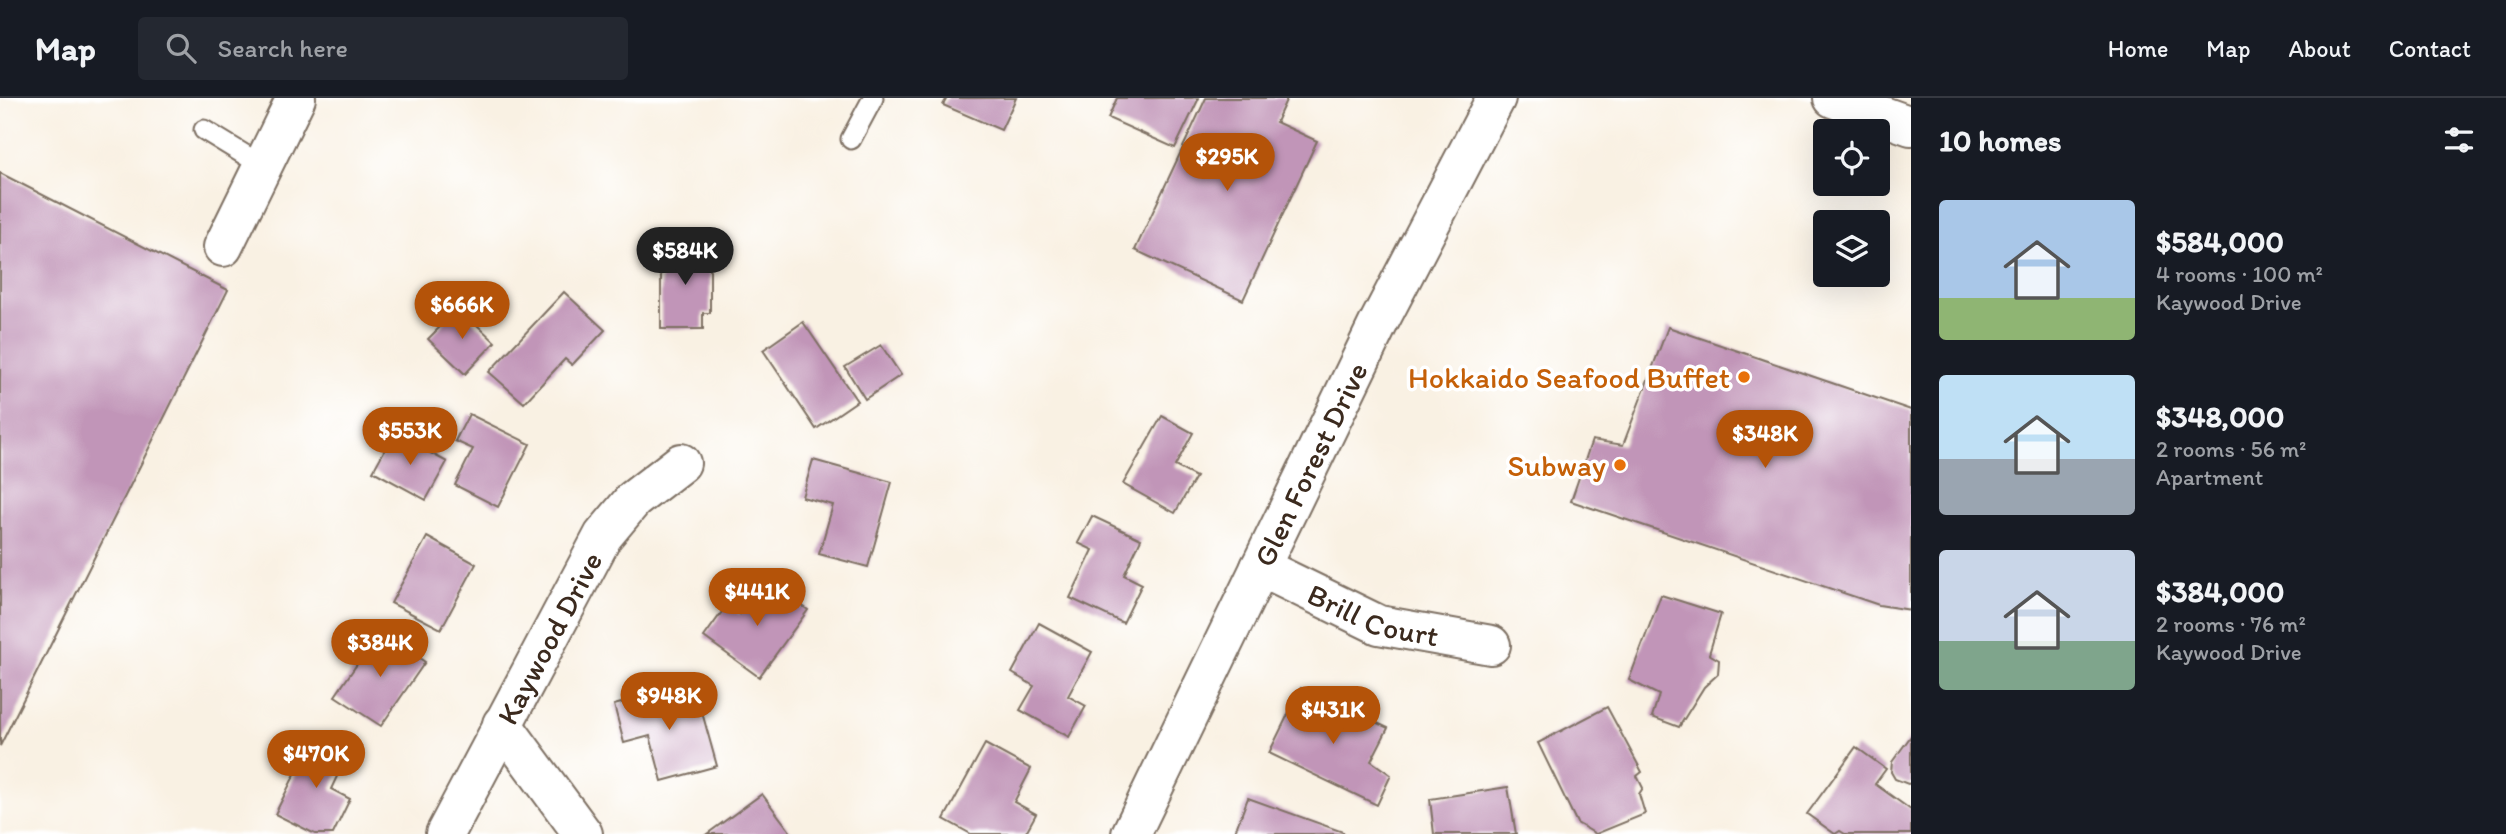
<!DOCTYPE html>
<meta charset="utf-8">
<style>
:root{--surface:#171b24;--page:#242831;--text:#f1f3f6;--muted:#9ea1a6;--line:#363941;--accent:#b45309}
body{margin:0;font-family:Itim,sans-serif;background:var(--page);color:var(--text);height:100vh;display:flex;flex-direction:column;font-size:26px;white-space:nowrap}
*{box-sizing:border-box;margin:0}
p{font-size:23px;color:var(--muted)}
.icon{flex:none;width:38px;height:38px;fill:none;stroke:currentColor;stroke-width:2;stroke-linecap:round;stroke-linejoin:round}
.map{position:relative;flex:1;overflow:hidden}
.drawer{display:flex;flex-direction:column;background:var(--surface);width:595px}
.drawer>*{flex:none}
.tools{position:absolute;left:1813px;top:21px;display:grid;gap:14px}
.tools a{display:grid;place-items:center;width:77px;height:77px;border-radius:7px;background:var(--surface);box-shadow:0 7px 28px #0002;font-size:35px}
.price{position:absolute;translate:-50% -60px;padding:0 16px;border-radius:24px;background:var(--accent);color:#fff;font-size:23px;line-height:46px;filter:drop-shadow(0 2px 4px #0008)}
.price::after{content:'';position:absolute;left:50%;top:42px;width:21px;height:16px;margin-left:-10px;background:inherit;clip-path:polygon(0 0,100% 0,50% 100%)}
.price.active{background:#222;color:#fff}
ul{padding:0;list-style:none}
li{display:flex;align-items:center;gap:21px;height:175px;padding:0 28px}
li span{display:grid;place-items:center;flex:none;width:196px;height:140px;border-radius:7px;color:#555}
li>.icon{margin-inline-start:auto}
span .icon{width:84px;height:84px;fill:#fffc;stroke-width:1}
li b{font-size:30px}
h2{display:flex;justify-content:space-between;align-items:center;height:84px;padding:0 28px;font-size:30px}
header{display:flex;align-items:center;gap:42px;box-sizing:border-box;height:98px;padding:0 35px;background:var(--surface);border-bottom:2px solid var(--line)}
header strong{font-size:33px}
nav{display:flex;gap:38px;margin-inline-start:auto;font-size:24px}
.search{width:490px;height:63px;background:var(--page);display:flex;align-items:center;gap:18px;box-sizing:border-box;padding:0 24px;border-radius:7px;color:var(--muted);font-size:26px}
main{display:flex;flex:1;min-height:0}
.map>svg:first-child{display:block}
.building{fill:#c195b8}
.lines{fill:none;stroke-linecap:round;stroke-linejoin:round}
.lane-casing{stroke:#7e7063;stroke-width:23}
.street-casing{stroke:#7e7063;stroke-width:42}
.primary-casing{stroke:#7e7063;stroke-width:42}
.lane{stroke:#fff;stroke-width:19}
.street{stroke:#fff;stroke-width:38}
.primary{stroke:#fff;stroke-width:38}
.food-dot{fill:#e8710a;stroke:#fff;stroke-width:2.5}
.labels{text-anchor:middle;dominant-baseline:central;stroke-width:7;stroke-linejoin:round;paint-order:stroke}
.food-label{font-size:30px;fill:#c56008;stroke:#fff;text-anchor:end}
.street-label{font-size:30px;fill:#3b2a1e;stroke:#fff}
</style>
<header>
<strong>Map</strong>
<div class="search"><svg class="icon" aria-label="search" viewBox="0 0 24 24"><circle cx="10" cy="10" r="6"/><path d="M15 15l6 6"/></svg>Search here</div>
<nav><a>Home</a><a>Map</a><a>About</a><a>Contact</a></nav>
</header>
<main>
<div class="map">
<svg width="1911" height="736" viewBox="0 0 1911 736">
<rect width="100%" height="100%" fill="#fff"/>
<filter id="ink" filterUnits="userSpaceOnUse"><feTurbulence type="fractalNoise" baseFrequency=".0143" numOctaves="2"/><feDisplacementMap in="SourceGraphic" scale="14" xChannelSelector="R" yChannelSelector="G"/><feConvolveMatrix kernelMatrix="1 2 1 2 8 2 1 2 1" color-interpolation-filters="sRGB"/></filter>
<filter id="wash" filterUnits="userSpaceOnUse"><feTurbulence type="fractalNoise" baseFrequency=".00686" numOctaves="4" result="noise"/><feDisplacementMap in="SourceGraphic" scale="28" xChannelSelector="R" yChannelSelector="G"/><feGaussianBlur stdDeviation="1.57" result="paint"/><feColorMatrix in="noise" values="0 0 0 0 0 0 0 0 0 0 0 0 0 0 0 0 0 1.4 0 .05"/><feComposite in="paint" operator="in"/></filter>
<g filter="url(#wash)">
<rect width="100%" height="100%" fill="#f9f1e3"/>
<g id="blocks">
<g class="building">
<polygon points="947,0 1016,0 1001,32 943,7"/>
<polygon points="1117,0 1199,0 1175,50 1108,20"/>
<polygon points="1206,0 1287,0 1276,24 1317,43 1243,202 1135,152"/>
<polygon points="0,75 228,192 0,648"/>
<polygon points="710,148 710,215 703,215 703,231 661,231 661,149"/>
<polygon points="564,194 605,232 572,267 565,261 524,305 489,274"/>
<polygon points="459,210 495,244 465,276 428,241"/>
<polygon points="803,224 857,303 816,331 763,252"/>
<polygon points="1668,229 1911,312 1911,512 1879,507 1571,403 1592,342 1623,347"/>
<polygon points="881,247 901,277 865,301 845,269"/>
<polygon points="469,316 530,346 498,409 455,387 473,351 455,343"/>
<polygon points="1162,318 1193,335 1175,368 1196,379 1175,415 1123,386"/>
<polygon points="394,335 447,364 426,402 373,373"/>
<polygon points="813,362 892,384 868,469 819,456 833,407 802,399"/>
<polygon points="1092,418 1141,441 1124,477 1142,486 1123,525 1070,500 1093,452 1078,445"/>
<polygon points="427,439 476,466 441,531 391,505"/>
<polygon points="765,481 808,512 759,579 704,539 727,507 740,516"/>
<polygon points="1661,497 1721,516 1709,556 1719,562 1718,576 1704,589 1679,629 1652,619 1659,597 1629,582"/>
<polygon points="1039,525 1092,554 1068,598 1086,608 1069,639 1020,612 1034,588 1012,575"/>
<polygon points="380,533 425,564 381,628 335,598"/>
<polygon points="677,590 680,604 698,600 717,668 662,683 650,638 624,645 614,607"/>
<polygon points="1301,590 1388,630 1371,663 1391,677 1377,707 1269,655"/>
<polygon points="1607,609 1642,674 1637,678 1643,690 1639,696 1645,716 1596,736 1577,725 1538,645"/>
<polygon points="315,636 349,653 331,691 350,701 333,736 315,736 275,716"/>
<polygon points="1911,638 1911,685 1908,686 1895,681 1891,674 1892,664"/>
<polygon points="985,646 1031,671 1014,704 1036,716 1025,736 971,736 944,721"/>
<polygon points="1856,649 1886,671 1875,686 1911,712 1911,736 1845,736 1840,733 1835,736 1807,716"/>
<polygon points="1508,689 1516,736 1434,736 1430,701"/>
<polygon points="762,696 792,736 707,736"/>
<polygon points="1248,700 1343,734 1344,736 1234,736"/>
</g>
</g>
</g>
<g filter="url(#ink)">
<use href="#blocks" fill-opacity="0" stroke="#7e7063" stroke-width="2"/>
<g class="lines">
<g class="lane-casing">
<g id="lane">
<polyline points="204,32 263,68"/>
<polyline points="851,41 873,0"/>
</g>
</g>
<g class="street-casing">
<g id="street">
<polyline points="223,149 296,0"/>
<path id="s1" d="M1260,469L1379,527L1491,547"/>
<polyline points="502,626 583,736"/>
<path id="s2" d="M445,736L603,438L633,402L681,365"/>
<path id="s3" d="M1131,736L1378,226L1496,0"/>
</g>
</g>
<g class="primary-casing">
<polyline id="primary" points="1833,0 1911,28"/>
</g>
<use href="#lane" class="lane"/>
<use href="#street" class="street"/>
<use href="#primary" class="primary"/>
</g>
</g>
<g class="food-dot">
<circle cx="1744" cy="279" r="7"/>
<circle cx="1620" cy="367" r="7"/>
</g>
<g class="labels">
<g class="food-label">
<text x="1730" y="279">Hokkaido Seafood Buffet</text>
<text x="1606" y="367">Subway</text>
</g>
<g class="street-label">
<text stroke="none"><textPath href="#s3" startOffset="411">Glen Forest Drive</textPath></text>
<text stroke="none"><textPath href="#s1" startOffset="124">Brill Court</textPath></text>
<text stroke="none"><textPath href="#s2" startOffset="222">Kaywood Drive</textPath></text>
</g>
</g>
</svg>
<div class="tools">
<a><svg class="icon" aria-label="locate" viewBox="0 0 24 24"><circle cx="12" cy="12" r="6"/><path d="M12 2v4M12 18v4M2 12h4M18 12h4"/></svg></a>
<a><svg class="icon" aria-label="layers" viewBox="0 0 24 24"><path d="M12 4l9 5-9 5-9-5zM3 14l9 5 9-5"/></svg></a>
</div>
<b class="price" style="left:1227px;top:95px">$295K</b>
<b class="price active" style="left:685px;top:189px">$584K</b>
<b class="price" style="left:462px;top:243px">$666K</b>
<b class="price" style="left:410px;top:369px">$553K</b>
<b class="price" style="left:1765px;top:372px">$348K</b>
<b class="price" style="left:757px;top:530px">$441K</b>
<b class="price" style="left:380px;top:581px">$384K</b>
<b class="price" style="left:669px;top:634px">$948K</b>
<b class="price" style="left:1333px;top:648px">$431K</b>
<b class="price" style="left:316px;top:692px">$470K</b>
</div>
<section class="drawer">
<h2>10 homes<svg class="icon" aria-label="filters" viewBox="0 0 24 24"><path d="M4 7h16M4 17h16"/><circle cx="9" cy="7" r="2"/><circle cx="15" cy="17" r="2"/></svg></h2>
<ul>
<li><span style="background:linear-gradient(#a9c7e8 70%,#8fb573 0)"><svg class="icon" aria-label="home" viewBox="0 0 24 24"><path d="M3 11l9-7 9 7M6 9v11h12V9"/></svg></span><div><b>$584,000</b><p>4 rooms · 100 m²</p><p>Kaywood Drive</p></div></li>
<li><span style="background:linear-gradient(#bfe0f5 60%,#9aa5b1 0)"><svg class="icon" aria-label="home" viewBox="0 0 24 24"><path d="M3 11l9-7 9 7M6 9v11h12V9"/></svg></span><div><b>$348,000</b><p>2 rooms · 56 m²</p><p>Apartment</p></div></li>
<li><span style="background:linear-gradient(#c9d6e8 65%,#7fa58c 0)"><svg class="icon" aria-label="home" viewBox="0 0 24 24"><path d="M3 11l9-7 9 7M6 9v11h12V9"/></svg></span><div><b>$384,000</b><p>2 rooms · 76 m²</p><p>Kaywood Drive</p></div></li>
</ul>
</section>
</main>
